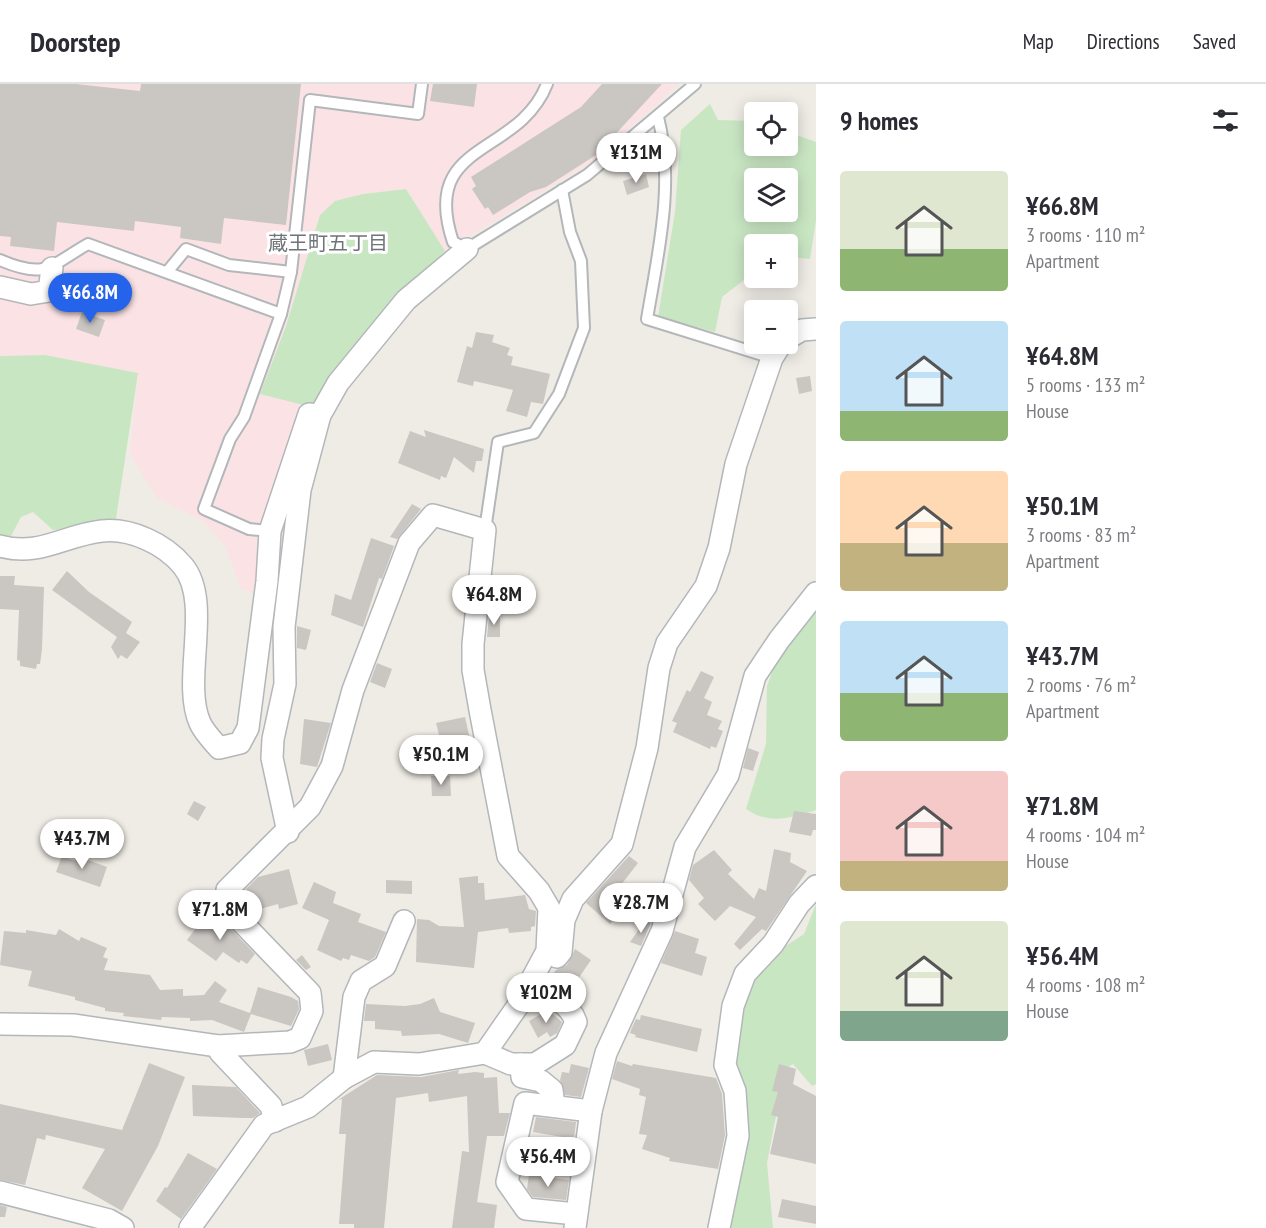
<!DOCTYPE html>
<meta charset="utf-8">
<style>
:root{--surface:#fff;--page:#f7f7f7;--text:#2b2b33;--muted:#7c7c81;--line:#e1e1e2;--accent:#2563eb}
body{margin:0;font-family:"PT Sans Narrow","Noto Sans JP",sans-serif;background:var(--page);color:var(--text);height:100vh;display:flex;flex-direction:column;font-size:22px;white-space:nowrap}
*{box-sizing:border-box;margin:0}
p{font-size:20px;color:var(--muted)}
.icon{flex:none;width:33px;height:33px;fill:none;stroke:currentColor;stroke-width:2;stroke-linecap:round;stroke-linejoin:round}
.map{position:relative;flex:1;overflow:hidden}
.panel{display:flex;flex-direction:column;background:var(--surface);width:450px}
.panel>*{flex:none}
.fabs{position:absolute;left:744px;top:18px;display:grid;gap:12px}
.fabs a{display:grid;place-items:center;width:54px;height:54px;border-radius:6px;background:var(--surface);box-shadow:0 3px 15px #0003;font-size:30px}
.price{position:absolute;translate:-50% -51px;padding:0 14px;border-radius:21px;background:#fff;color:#222;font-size:20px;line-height:39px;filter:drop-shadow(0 2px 3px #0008)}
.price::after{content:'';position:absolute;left:50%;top:36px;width:18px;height:14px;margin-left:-9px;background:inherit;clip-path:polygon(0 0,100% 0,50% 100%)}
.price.selected{background:var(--accent);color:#fff}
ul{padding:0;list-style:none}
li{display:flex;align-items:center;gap:18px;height:150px;padding:0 24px}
li span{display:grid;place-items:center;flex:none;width:168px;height:120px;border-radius:6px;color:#555}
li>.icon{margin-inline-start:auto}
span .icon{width:72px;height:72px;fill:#fffc;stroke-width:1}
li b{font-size:26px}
h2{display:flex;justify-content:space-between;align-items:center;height:72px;padding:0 24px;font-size:26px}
header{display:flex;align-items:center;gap:36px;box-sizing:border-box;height:84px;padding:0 30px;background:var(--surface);border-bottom:2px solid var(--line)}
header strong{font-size:28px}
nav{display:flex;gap:33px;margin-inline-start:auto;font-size:21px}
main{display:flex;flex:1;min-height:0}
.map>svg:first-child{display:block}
.medical{fill:#fbe3e5}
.green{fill:#c9e6c3;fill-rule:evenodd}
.building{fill:#cac6c2}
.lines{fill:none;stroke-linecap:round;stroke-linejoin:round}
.lane-casing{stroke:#b3b7ba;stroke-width:14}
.street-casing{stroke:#b3b7ba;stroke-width:24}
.lane{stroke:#fff;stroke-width:10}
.street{stroke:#fff;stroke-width:21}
.labels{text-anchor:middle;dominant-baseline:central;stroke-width:6;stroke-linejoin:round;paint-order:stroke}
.neighbourhood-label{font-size:20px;fill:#6e7477;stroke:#fff}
</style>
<header>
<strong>Doorstep</strong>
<nav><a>Map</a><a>Directions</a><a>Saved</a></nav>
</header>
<main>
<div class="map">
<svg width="816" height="1144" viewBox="0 0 816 1144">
<rect width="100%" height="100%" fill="#efebe5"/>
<polygon class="medical" points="0,0 679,0 595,76 445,167 406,105 363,110 335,117 320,131 286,242 260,309 311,323 272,514 241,505 225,462 203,437 157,414 130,370 138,289 45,271 0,272"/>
<g class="green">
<path d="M710,20L718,36L754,37V62H788V48L816,58V136L810,175L788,173V160H754V188L722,213L715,248L658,233L675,128L681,46ZM788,94V128H754V94Z"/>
<polygon points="406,105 445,167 378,234 311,323 260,310 286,242 320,131 335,117 363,110"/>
<polygon points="45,271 138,289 115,441 53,446 33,428 21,433 10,454 0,452 0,272"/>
<path d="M816,519V726C791,734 769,741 746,725L766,660L767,602L783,558Z"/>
<polygon points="816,820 816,1000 812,1002 793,980 785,985 767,1079 773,1144 731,1144 745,1052 735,977 750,894 775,869 804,850"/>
</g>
<g class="building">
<polygon points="0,0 76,0 140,7 141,0 301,0 286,141 224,134 221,160 180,154 181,143 135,137 134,147 57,138 54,167 10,162 11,153 0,152"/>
<polygon points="433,0 477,0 474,23 430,17"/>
<polygon points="602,0 662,0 596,71 546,103 530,108 493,131 488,123 485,125 472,105 476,102 471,93 581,23"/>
<polygon points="646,90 649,103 627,111 623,97"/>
<polygon points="82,228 105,236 99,253 76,245"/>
<polygon points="476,248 494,251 492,258 510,264 507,271 513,273 511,281 550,290 543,320 531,318 527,333 506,327 513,306 474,297 473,302 457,298 467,262 472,264"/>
<polygon points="810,292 812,307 799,310 796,294"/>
<polygon points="424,346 484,365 482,377 476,377 474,389 454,373 446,394 441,392 440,396 398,379 410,347 426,353"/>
<polygon points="412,420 421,425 397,455 390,453"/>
<polygon points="371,454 394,462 382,495 379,494 363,543 331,531 335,510 351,516"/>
<polygon points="67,487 89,508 132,538 126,549 140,558 127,575 121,571 118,575 111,563 117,553 52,506"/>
<polygon points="0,492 15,492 14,501 44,503 42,565 40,580 37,580 36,585 20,582 20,577 17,576 19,526 0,525"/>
<polygon points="489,531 500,531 500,553 487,553"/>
<polygon points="297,542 311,546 306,566 297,564"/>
<polygon points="377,579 392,585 385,604 370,598"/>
<polygon points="701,587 714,593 704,614 712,618 707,631 722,637 718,645 723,647 716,664 711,662 710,665 673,648 677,639 672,637 687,606 690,608"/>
<polygon points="465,633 472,664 444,671 436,639"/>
<polygon points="304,635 331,639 317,683 300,680"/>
<polygon points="748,664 759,668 753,687 743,684"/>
<polygon points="431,692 450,692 451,712 432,712"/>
<polygon points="194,717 206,723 198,737 187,730"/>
<polygon points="794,727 816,730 816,746 813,746 811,752 789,748"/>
<polygon points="774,765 791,769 790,778 807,787 766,847 762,845 740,866 734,860 756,833 730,822 715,837 698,820 704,814 689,796 693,781 714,766 732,786 728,790 754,815 759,804 766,807"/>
<polygon points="62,772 75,777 77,772 107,783 100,803 56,788"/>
<polygon points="629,772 638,779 617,806 628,816 610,840 586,819"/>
<polygon points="289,785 298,820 279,825 278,820 250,828 243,821 241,810 258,793"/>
<polygon points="478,792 478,799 484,799 485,816 525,811 529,825 536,827 535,842 531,843 531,847 509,849 508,844 478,848 474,884 416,878 417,835 429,836 439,842 464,843 459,794"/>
<polygon points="386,796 412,797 412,810 386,809"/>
<polygon points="314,798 336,808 333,819 361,830 358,838 386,848 375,873 369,877 351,871 349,876 343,874 341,877 317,866 329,836 302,824"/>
<polygon points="208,828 229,843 255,870 247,880 241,876 239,879 223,868 216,877 187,856"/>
<polygon points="645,837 651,839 641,862 630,858"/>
<polygon points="59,845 79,857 81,853 107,864 103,873 108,875 104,886 150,891 160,906 183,905 183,912 204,911 215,897 227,906 219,918 250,929 258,903 291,913 298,917 299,925 291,942 251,930 244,948 212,936 190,937 190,934 162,933 161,936 123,932 124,929 105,927 105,924 75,916 75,913 28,902 32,887 0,881 4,847 26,849 26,846 56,851"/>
<polygon points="675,847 699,855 695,869 707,873 702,892 661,879"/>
<polygon points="575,865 591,876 569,908 547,898 556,886 567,881"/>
<polygon points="302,871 311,883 306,886 296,876"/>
<polygon points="434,914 440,928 475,939 468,959 439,950 402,952 401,947 375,945 375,937 364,937 366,920 405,922 420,920"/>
<polygon points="548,926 562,938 557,949 550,953 547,948 538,954 529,937"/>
<polygon points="641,931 702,945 697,968 635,953 636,951 630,949 631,946 636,935 640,936"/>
<polygon points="328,960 332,976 308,982 304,966"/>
<polygon points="617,977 632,982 633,980 716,994 722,1010 725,1051 718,1085 669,1077 670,1074 642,1065 647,1051 639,1050 646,1013 639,1011 640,1005 612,995"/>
<polygon points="149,979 185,993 158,1062 122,1127 82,1104 105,1065 46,1051 45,1056 37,1054 25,1101 0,1096 0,1020 122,1046"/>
<polygon points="571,980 589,984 581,1013 565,1011 560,996 562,988 569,989"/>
<polygon points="779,980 796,985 793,1000 816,1012 816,1080 770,1070 778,1033 771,1031 778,1008 772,1007"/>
<polygon points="459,986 458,990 475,988 484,989 484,994 497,993 499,1029 510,1029 504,1052 487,1052 477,1118 497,1121 494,1144 452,1144 462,1067 469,1068 467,1012 429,1018 428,1009 396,1014 384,1144 354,1144 354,1140 339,1140 346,1050 339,1050 342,1015 338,1016 377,991 421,993"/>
<polygon points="192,1001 236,1003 260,1029 253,1034 243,1034 193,1032"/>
<polygon points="536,1033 576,1038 574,1055 533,1048"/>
<polygon points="188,1069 217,1085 181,1135 156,1117 165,1103 167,1104"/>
<polygon points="529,1091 569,1096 566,1116 533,1113 527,1105"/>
<polygon points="782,1115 816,1122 816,1140 778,1133"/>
<polygon points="0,1121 7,1123 5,1133 0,1133"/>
</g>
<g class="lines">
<g class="lane-casing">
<g id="lane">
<path d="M547,0C518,74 419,56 453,158L467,165L587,91L695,0"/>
<path d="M658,33C675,99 658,169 647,235L772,274"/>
<path d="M0,176C47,196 49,182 88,160L281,230"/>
<polyline points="167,188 186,165 229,181 291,188"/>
<polyline points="485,446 498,358 534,349 559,310 584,244 581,177 570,148 562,106"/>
<polyline points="270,447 249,445 204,425 230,355 244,333 281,230 291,188 310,16 418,30 422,0"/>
</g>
</g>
<g class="street-casing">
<g id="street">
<polyline points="0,203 31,210 49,207 52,184"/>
<polyline points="788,254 802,246 816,245"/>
<path d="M0,462C40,473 64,451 102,447C131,444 165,460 183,482C213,518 181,597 200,639C204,648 212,656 219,664L240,659L248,644L267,497L270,447L309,330L320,331"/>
<polyline points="288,748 272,674 273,655 285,600 284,543 300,406 320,331 338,299 406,216 467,165"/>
<polyline points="557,873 561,868 564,836 573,815 622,760 647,664 659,584 667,559 706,502 719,464 736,380 772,274 781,260"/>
<polyline points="0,940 73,941 218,962 290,958 300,954 312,927 310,909 231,827 227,806 310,723 332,682 353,606 409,459 433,431 485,446 473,560 473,586 480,626 508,772 539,807 549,824 547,867 517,923 485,969 419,980 374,978 344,994 308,1023 264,1041 190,1144"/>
<polyline points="218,962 220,968 271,1022 275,1037"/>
<path d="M485,969L511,980H535L565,961L576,938C568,915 548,912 526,905"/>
<polyline points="521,980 522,993 541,997 552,1006 554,1022"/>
<polyline points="344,994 354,913 361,897 385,882 404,837"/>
<polyline points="0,1108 109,1136 123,1144"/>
<polyline points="576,1130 526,1125 507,1098 525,1019 591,1027"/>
<polyline points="575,1144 591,1027 606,969 662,847 685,763 728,691 755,592 779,556 816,509"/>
<polyline points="719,1144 738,1052 735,1007 725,981 733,922 745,890 773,860 799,820 816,802"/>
</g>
</g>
<use href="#lane" class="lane"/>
<use href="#street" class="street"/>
</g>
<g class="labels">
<g class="neighbourhood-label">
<text x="328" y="159">蔵王町五丁目</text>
</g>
</g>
</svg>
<div class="fabs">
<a><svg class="icon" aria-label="locate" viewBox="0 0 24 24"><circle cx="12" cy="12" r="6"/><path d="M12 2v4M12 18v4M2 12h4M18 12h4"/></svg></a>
<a><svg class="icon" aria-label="layers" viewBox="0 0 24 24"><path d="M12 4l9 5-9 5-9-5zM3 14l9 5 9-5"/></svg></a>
<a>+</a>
<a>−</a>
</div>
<b class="price" style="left:636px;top:100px">¥131M</b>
<b class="price selected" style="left:90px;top:240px">¥66.8M</b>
<b class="price" style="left:494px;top:542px">¥64.8M</b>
<b class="price" style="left:441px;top:702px">¥50.1M</b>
<b class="price" style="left:82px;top:786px">¥43.7M</b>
<b class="price" style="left:641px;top:850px">¥28.7M</b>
<b class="price" style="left:220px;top:857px">¥71.8M</b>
<b class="price" style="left:546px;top:940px">¥102M</b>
<b class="price" style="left:548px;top:1104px">¥56.4M</b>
</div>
<section class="panel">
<h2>9 homes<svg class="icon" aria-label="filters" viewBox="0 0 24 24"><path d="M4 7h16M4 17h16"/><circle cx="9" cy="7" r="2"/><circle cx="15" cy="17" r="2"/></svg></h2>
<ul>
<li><span style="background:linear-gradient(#dfe7d0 65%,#8fb573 0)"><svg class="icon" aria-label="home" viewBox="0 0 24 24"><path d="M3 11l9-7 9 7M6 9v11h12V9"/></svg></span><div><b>¥66.8M</b><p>3 rooms · 110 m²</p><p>Apartment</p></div></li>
<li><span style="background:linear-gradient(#bfe0f5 75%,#8fb573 0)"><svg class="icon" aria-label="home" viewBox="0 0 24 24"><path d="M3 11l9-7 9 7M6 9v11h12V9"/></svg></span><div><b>¥64.8M</b><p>5 rooms · 133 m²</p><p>House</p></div></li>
<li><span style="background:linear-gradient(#ffd9b3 60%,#c2b280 0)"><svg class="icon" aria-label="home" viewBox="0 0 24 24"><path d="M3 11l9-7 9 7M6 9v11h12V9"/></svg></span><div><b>¥50.1M</b><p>3 rooms · 83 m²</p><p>Apartment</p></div></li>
<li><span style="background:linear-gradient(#bfe0f5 60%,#8fb573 0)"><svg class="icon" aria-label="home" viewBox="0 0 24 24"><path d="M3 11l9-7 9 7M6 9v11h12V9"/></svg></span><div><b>¥43.7M</b><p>2 rooms · 76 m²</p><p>Apartment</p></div></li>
<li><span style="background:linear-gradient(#f6c9c9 75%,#c2b280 0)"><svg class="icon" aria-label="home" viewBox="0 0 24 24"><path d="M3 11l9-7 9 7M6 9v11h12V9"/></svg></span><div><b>¥71.8M</b><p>4 rooms · 104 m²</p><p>House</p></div></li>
<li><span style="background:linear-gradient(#dfe7d0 75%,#7fa58c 0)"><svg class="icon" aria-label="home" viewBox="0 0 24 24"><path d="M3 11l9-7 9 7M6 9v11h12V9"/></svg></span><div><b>¥56.4M</b><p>4 rooms · 108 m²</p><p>House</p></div></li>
</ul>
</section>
</main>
